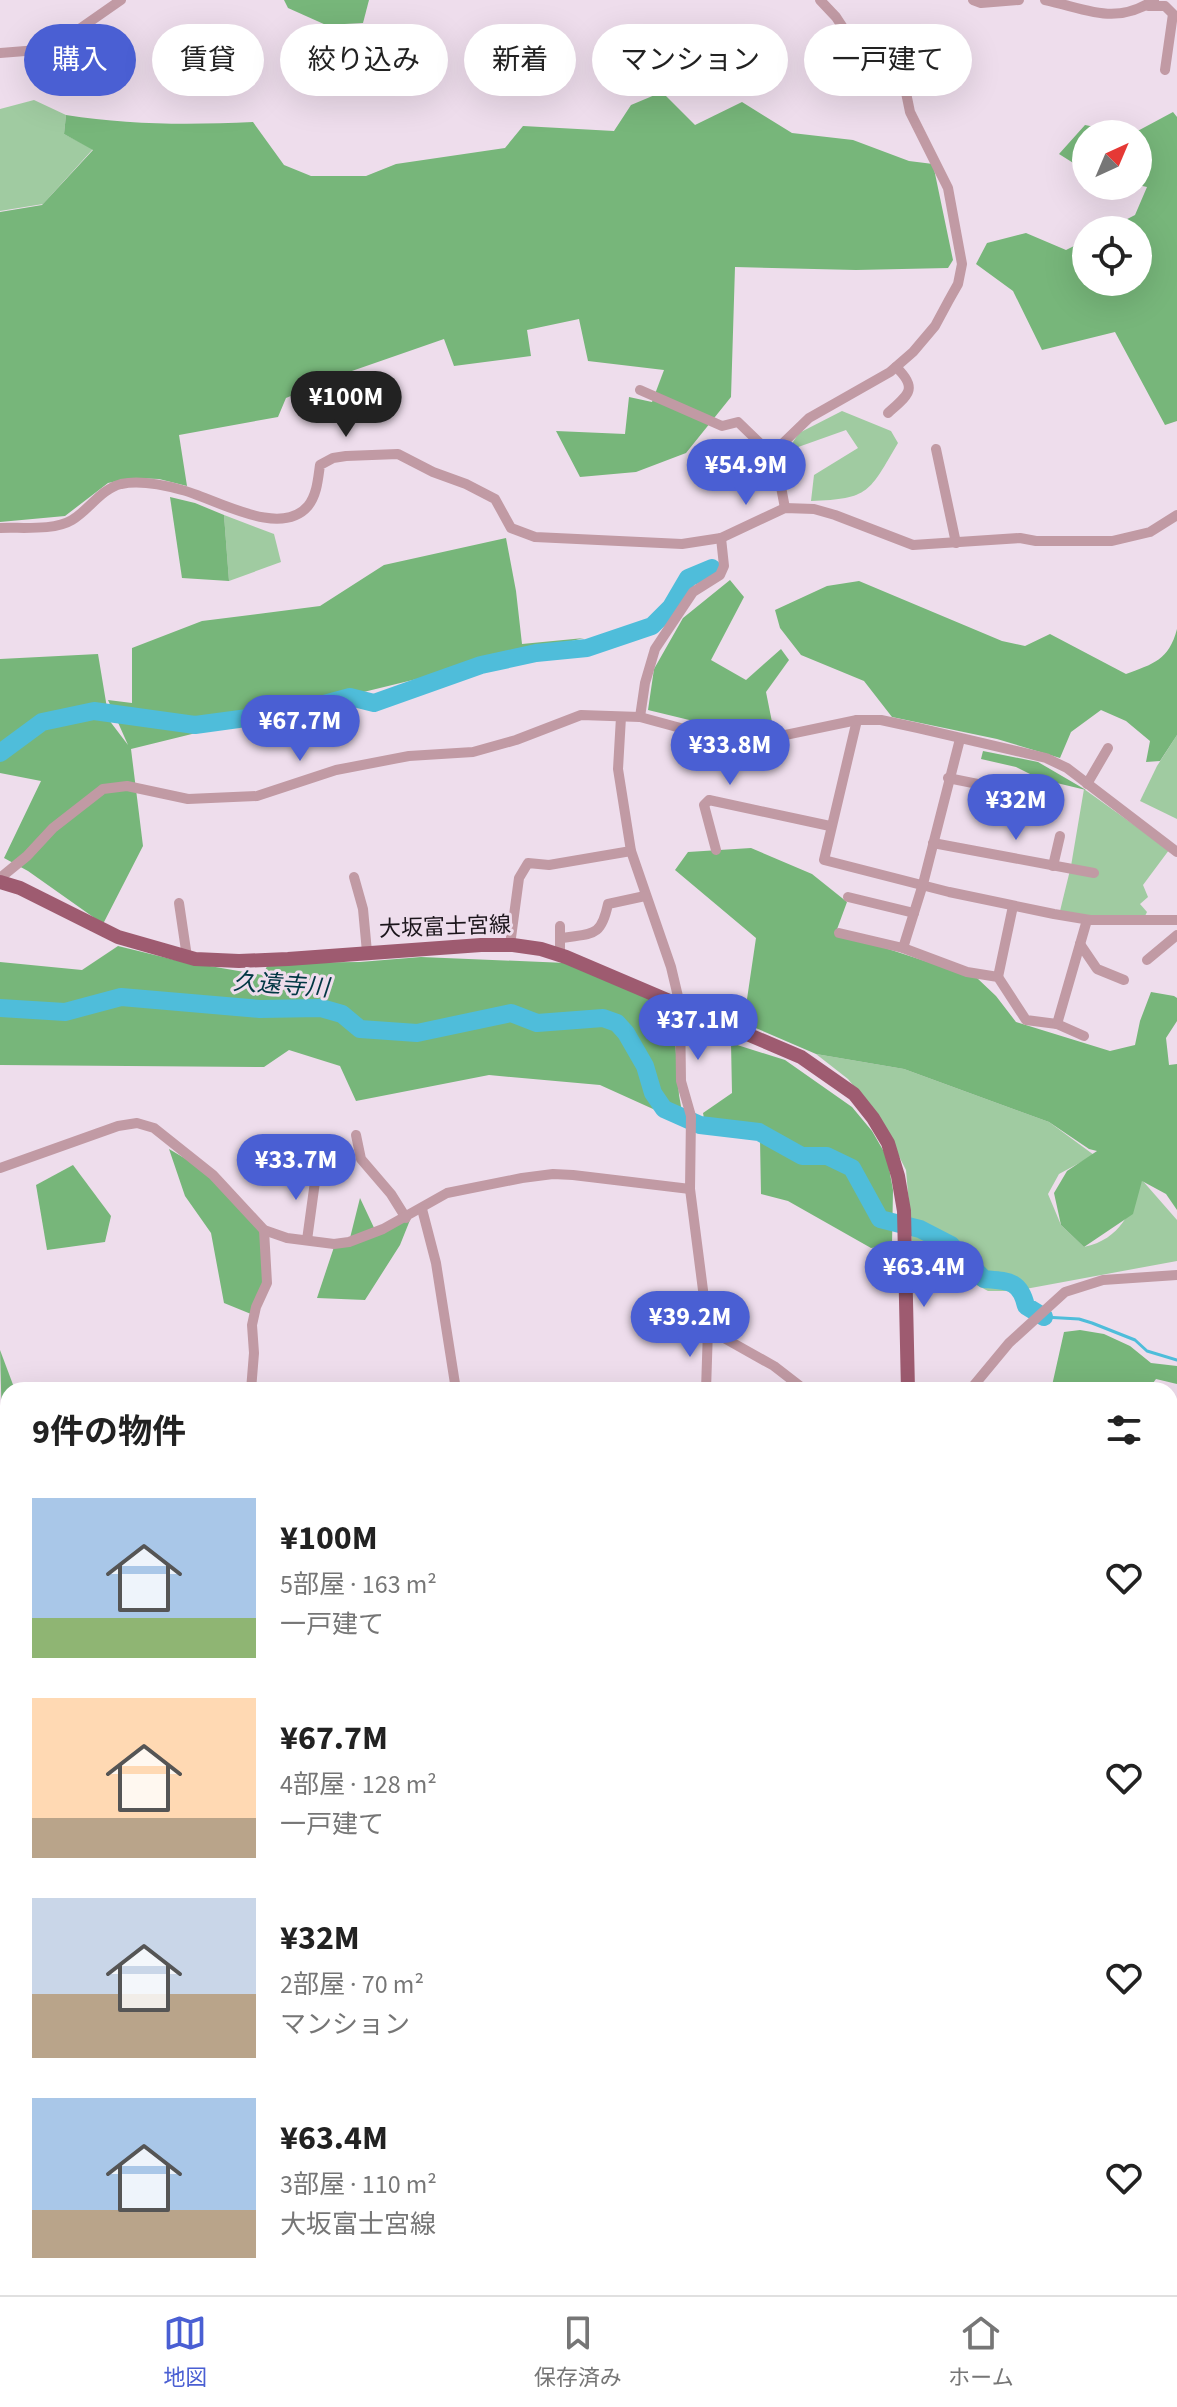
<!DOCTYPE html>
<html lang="ja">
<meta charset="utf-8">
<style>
:root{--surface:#fff;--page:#f6f6f6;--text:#222;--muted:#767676;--line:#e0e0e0;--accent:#4a5fd3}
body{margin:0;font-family:"Source Sans 3","Noto Sans JP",sans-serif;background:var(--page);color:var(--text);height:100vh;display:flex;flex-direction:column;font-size:30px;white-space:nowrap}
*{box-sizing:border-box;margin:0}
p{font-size:26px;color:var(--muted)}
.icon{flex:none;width:44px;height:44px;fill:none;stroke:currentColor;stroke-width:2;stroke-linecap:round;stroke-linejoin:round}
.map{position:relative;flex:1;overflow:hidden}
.sheet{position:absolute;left:0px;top:1382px;width:1178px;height:914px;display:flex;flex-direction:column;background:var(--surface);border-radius:24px 24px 0 0;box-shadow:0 8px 32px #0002}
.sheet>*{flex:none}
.guide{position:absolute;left:24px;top:24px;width:1130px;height:72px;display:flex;gap:16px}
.needle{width:52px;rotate:44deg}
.fabs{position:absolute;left:1072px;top:120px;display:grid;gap:16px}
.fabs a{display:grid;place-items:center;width:80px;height:80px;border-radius:50%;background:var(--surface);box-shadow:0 8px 32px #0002;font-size:40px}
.price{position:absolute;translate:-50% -68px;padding:0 18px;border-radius:28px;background:var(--accent);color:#fff;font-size:26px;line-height:52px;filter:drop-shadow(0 2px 4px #0008)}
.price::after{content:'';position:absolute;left:50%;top:48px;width:24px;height:18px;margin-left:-12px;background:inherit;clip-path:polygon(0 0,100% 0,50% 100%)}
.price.active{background:#222;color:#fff}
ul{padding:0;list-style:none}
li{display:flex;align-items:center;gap:24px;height:200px;padding:0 32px}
li span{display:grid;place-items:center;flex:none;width:224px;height:160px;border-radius:0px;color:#555}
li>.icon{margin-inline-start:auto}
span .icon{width:96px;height:96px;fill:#fffc;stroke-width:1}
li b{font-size:34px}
h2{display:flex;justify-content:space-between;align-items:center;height:96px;padding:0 32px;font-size:34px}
.chip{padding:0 28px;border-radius:36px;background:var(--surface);box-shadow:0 8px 32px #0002;font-size:28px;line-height:72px}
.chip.active{background:var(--accent);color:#fff}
.dock{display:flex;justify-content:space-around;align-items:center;height:112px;border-top:2px solid var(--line);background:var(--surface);font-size:22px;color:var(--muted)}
.dock a{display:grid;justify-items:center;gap:4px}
.dock .active{color:var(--accent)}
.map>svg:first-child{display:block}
.green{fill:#a0cba1}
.forest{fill:#77b67a}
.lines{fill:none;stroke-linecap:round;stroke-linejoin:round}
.stream{stroke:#4fbdda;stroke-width:3}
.river{stroke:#4fbdda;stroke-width:18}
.minor{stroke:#c19aa4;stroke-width:10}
.major{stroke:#9e5b70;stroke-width:14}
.labels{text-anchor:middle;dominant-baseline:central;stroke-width:6;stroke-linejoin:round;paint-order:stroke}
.street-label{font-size:22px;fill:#1b151b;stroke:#eeddec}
.water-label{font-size:24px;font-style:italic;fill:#013743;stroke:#eeddec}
</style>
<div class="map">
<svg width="1177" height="2295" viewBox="0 0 1177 2295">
<rect width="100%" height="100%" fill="#eeddec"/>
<g class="green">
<polygon points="34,100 66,115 64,134 93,149 43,204 0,211 0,109"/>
<path d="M842,411L891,431L898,443C869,492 870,499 811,501L814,475L858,448L846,430L787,451L799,433Z"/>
<polygon points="224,515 274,534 281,562 229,581"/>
<polygon points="1177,735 1177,819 1140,801 1157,766"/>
<polygon points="1084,789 1169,850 1143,885 1148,897 1140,904 1147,912 1145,916 1094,920 1060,911 1071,866"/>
<path d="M816,1054L904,1069L1049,1122L1094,1155L1059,1174L1048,1194L1061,1225L1084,1247C1121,1239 1131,1212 1142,1180L1177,1220V1261L1014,1291H988L913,1251L906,1170L879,1117L848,1079Z"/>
</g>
<g class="forest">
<polygon points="284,0 369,0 363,23 326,25 288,8"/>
<path d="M662,92L695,125L742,102L792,133L853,140L909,161L933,164L953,260L948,268L856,270L735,267L731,397L686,453L636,472L580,477L556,431L625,434L629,397L652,402L664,370L588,361L579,319L527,330L531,356L454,366L444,339L349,372L286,398L278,417L179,435L187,486L159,479L132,478L108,483L65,516L0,522V212L42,205L93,150L64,134L66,115C128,125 191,125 253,122L284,165L311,176H366L396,164L505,148L523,126L614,131L631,105Z"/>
<polygon points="1173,112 1177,117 1177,421 1165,425 1115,332 1042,350 1013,291 976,264 987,243 1026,233 1066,250 1086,240 1086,282 1138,282 1138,230 1106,230 1135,215 1147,187 1138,185 1138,134 1132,134"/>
<polygon points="1085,125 1130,134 1086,134 1086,171 1059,154"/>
<polygon points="170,497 195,503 224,515 229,581 182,578"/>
<polygon points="506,538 516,591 522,644 584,638 131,749 143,846 103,924 28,871 4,858 41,781 0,773 0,659 98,654 109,720 128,745 108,700 132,703 132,648 202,621 320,606 384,565"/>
<polygon points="730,580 744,597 711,660 746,680 781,649 789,660 766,692 774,732 747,734 648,710 654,669 683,618"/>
<path d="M859,581L1002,641L1025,646L1050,634L1126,674C1153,664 1169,660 1177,629V735L1160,761L1146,762L1150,741L1126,721L1101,710L1071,732L1060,758L997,739L892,717L864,681L801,655L780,628L775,610L827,586Z"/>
<polygon points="983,751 1038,762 1086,790 1040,779 1016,767 981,759"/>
<polygon points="751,848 812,874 847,902 836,932 977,978 996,996 1016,1022 1110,1051 1135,1045 1140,1021 1151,992 1174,996 1177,998 1177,1021 1166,1038 1169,1065 1177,1064 1177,1210 1166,1194 1142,1181 1133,1214 1084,1247 1061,1225 1054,1193 1067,1171 1097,1151 1089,1149 1049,1122 904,1069 816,1054 751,1026 747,999 756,938 675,870 688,852"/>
<polygon points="118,946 175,960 262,975 269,963 360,962 421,957 566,963 654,1001 673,1013 679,1095 684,1123 600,1085 489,1075 356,1101 340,1066 289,1050 264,1067 0,1065 0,962 82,970"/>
<polygon points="731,1043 785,1060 852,1107 872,1131 887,1157 893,1190 892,1245 871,1248 788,1201 761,1194 760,1139 707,1134 703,1113 732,1093"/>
<polygon points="169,1149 213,1175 262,1227 267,1283 251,1314 224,1303 211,1233 185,1196"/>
<polygon points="73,1165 111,1216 105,1242 47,1250 36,1185"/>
<polygon points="360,1198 376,1232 412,1215 400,1245 365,1300 317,1298 334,1247 349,1242"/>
<polygon points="1080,1330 1104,1334 1130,1346 1151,1363 1177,1366 1177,1384 1156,1379 1148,1390 1051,1390 1064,1332"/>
<polygon points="0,1350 15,1390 8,1390 8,1423 2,1426"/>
<polygon points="8,1505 8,1550 0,1558 0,1506"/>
<polygon points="1170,1519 1177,1525 1177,1652 1170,1648"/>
<polygon points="0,2008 8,2010 8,2059 0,2050"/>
<polygon points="1177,2031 1177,2090 1170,2092 1170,2032"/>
<polygon points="8,2093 8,2206 0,2212 0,2113"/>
</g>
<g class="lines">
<polyline class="stream" points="1044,1317 1079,1319 1092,1323 1135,1340 1147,1351 1177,1360"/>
<g class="river">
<polyline points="0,753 42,722 94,711 195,725 298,711 350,697 374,703 481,665 536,653 587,648 652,626 671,607 688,578 712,568"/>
<path d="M0,1008L65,1012L121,997L260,1009L321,1008L342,1014L360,1029L417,1033L511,1013L537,1023L603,1018L617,1023L626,1033L645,1066L653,1093L664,1109L700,1125L759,1132L802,1156H827L852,1168L880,1219L920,1229L951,1245L984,1279C1008,1281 1020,1280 1026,1306L1044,1317"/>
</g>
<g class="minor">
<polyline points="973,0 981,3 1019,0"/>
<path d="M1045,0C1087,9 1115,26 1154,0"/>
<polyline points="1148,6 1165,6 1173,14 1165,70"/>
<polyline points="0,53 38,50 65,39 121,0"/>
<polyline points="640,390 722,426 738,422 769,452 777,455"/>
<path d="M888,413C908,395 919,389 896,367"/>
<polyline points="936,449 956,543"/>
<polyline points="785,508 777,466 781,445 809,418 890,372 913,352 935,326 949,300 958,284 962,264 948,188 910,112 904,83 890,66 863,58 836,17 820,0"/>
<path d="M0,528C21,527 54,531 72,520C89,510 101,489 121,484C140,480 164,485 182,490C214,498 280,539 308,506C317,495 318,479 320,465L333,458L346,456L398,454L433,472L466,484L495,499L511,528L535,537L682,544L721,538L785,508L814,509L835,515L913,545L1020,538L1036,541H1112L1150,532L1177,515"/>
<polyline points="621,717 618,769 631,851 671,967 680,1005 681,1081 691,1116 690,1189 708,1329 706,1390"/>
<polyline points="640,717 645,683 655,649 693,592 720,575 724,566 721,538"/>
<polyline points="857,720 824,860 949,892 1054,914 1090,920 1177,920"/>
<polyline points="948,778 1027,794"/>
<polyline points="1087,784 1108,748"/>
<polyline points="933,843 1094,873"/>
<polyline points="716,850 704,805 709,800 830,826"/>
<polyline points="1053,866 1060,836"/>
<polyline points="354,877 363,909 367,952"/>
<polyline points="0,878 27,856 53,828 103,789 127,786 188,799 257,796 336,770 409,756 473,752 516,740 581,715 640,717 721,739 752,742 857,720 881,720 918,728 1046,758 1067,768 1177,852"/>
<polyline points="848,897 914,913"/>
<polyline points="179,903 187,957"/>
<polyline points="839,933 903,948 967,972 998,977 1026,1020 1057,1024 1084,1036"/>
<path d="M562,938C592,933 601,938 608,904L645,896"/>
<polyline points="1080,944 1097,969 1124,980"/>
<polyline points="510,945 519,878 528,863 549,865 631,851"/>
<polyline points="903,948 923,884 960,739"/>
<polyline points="560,955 560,926"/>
<polyline points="1147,960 1177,935"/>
<polyline points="998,977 1013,906"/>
<polyline points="1057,1024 1087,920"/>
<polyline points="356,1135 361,1159 391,1194 406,1218"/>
<polyline points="0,1168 118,1126 137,1123 154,1128 213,1175 264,1230 287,1238 334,1244 349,1242 383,1229 447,1193 522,1178 553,1174 573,1175 690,1189"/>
<polyline points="422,1209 436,1263 456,1390"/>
<polyline points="307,1240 317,1167"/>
<path d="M638,1324C660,1330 686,1339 708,1329L774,1366L805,1390"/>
<polyline points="251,1390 254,1353 252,1325 256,1307 267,1283 264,1230"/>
<polyline points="970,1390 1009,1343 1065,1292 1103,1280 1177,1275"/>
<polyline points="0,1478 8,1476"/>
<polyline points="1170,1558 1177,1559"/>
<polyline points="0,1769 8,1776"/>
<polyline points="1170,1898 1177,1899"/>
<polyline points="0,1900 8,1894"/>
<polyline points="1170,2190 1177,2187"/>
<polyline points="730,2288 738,2295"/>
<polyline points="638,2295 641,2288"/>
<polyline points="1053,2295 1053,2288"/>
</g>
<g class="major">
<polyline points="0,882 20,888 118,937 195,959 239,961 288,959 481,945 513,945 541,949 566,957 801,1057 854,1094 873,1118 888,1143 898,1176 904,1211 908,1390"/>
<polyline points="1170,1795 1177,1807"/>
</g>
</g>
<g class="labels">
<g class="street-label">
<text transform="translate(445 927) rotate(-2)">大坂富士宮線</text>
</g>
<g class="water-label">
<text transform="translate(281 985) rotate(4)">久遠寺川</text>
</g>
</g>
</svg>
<div class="fabs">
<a><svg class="needle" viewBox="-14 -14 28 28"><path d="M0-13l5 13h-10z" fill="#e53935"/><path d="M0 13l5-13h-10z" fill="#767676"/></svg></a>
<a><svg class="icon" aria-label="locate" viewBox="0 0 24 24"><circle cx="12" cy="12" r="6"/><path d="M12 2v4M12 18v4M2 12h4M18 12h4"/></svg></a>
</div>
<b class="price active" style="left:346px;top:439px">¥100M</b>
<b class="price" style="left:746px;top:507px">¥54.9M</b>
<b class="price" style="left:300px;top:763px">¥67.7M</b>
<b class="price" style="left:730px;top:787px">¥33.8M</b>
<b class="price" style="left:1016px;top:842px">¥32M</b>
<b class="price" style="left:698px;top:1062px">¥37.1M</b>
<b class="price" style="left:296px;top:1202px">¥33.7M</b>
<b class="price" style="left:924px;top:1309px">¥63.4M</b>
<b class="price" style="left:690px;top:1359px">¥39.2M</b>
<div class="guide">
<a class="chip active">購入</a>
<a class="chip">賃貸</a>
<a class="chip">絞り込み</a>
<a class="chip">新着</a>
<a class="chip">マンション</a>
<a class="chip">一戸建て</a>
</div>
<section class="sheet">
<h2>9件の物件<svg class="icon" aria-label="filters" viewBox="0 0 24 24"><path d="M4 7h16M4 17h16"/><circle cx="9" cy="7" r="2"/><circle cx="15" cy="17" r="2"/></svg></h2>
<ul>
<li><span style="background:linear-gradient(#a9c7e8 75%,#8fb573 0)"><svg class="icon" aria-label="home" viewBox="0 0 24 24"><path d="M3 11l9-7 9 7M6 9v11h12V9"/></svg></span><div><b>¥100M</b><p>5部屋 · 163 m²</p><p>一戸建て</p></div><svg class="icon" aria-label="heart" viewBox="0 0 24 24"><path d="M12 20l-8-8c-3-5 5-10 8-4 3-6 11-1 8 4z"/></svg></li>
<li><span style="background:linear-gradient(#ffd9b3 75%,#b9a48a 0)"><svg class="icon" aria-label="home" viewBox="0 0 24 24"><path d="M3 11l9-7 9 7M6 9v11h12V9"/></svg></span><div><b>¥67.7M</b><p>4部屋 · 128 m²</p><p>一戸建て</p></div><svg class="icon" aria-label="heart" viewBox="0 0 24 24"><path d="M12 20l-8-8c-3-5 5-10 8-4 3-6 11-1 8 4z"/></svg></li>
<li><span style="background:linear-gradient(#c9d6e8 60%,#b9a48a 0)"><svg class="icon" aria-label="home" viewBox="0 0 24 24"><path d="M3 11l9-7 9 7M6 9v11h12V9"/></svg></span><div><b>¥32M</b><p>2部屋 · 70 m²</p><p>マンション</p></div><svg class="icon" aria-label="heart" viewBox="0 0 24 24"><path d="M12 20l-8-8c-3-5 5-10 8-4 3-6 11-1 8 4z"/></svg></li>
<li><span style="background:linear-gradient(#a9c7e8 70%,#b9a48a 0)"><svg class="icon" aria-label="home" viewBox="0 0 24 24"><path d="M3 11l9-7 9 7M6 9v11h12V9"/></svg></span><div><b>¥63.4M</b><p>3部屋 · 110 m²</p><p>大坂富士宮線</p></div><svg class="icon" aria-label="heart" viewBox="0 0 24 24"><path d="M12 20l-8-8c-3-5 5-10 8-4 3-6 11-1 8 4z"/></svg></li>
</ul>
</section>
</div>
<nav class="dock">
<a class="active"><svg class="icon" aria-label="map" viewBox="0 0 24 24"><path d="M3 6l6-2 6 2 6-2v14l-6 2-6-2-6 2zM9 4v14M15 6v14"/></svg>地図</a>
<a><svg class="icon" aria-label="saved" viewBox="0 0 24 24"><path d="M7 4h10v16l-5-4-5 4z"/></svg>保存済み</a>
<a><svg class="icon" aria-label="home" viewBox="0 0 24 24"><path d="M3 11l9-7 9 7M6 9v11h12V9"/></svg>ホーム</a>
</nav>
